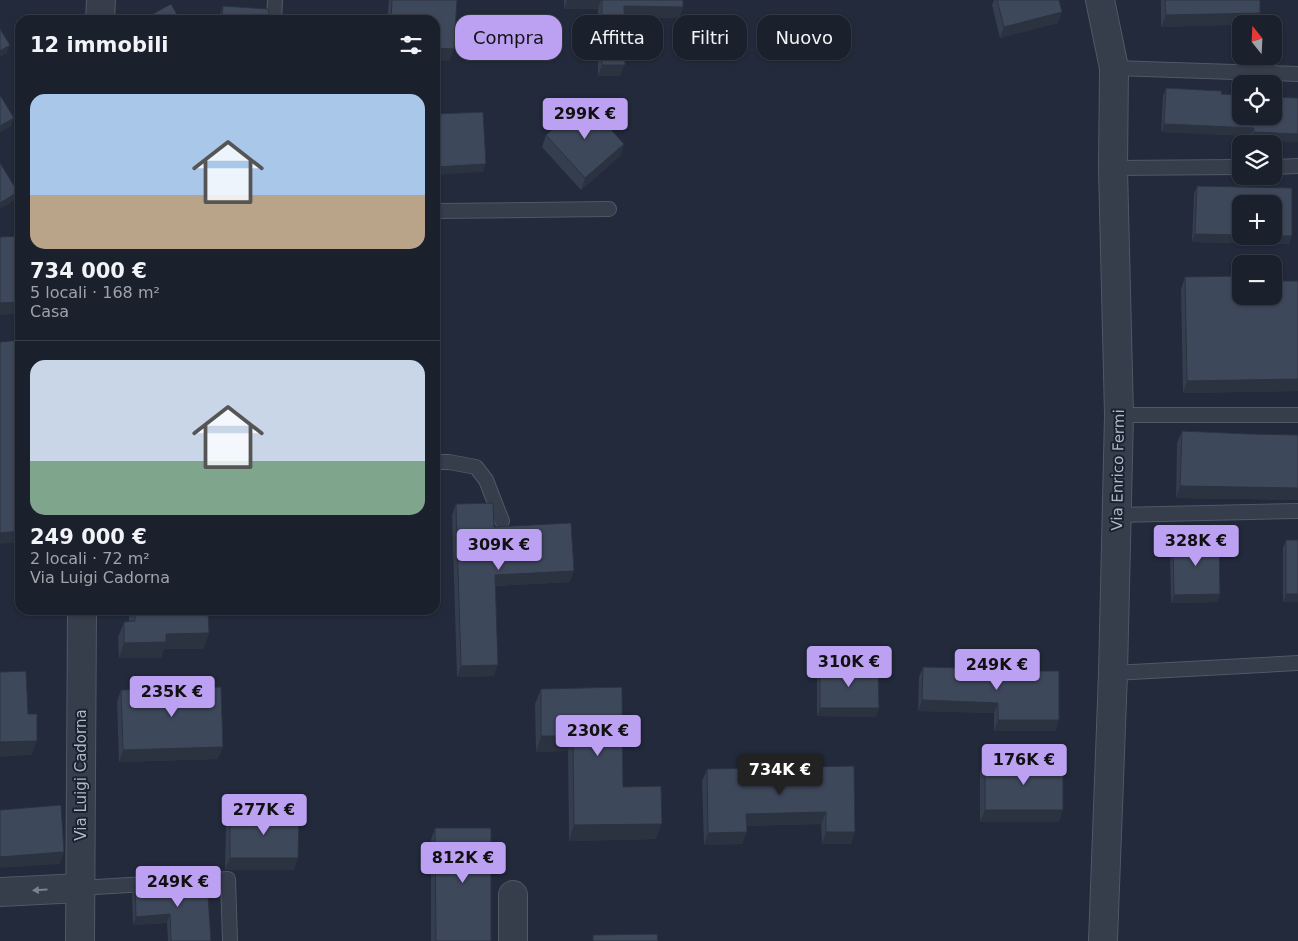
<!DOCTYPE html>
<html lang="it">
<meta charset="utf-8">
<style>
:root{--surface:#1a202c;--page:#232834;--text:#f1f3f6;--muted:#9fa3a9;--line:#383e48;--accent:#bca0f2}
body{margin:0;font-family:"DejaVu Sans",sans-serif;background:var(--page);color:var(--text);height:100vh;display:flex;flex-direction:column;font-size:19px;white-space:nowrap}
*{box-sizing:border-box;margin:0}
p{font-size:16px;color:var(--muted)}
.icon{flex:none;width:28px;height:28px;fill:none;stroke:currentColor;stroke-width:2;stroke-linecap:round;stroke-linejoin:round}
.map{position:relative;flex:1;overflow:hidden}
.side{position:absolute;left:15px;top:15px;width:425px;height:600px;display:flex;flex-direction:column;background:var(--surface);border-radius:15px;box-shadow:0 1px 4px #0004,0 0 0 1px var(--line)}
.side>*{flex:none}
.top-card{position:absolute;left:455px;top:15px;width:475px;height:45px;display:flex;gap:10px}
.needle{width:32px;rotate:342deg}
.buttons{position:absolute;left:1232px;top:15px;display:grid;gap:10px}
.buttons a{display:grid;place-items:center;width:50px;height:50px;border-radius:10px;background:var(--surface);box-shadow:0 1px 4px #0004,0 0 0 1px var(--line);font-size:25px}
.price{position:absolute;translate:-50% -42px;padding:0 11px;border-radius:5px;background:var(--accent);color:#111;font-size:16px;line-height:32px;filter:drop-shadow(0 1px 2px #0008)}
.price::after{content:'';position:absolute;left:50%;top:30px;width:15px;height:11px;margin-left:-8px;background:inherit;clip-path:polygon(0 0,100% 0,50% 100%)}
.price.current{background:#222;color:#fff}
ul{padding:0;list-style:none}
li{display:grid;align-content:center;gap:10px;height:265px;padding:0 15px}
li+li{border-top:1px solid var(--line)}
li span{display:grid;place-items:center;height:155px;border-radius:15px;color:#555}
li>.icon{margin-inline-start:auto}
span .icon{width:90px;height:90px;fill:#fffc;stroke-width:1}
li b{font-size:21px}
h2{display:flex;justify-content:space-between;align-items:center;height:60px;padding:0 15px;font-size:21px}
.pill{padding:0 18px;border-radius:15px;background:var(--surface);box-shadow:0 1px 4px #0004,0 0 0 1px var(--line);font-size:18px;line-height:45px}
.pill.current{background:var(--accent);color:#111}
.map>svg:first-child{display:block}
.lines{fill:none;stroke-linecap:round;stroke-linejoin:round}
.lane-casing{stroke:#515866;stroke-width:16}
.street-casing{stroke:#515866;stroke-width:30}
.lane{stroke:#363d4b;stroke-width:14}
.street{stroke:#363d4b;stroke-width:28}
.wall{fill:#353e4e}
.shaded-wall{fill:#2b3240}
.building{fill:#3e485b;stroke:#2b3240}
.oneway{fill:#7a818f}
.labels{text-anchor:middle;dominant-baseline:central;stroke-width:4;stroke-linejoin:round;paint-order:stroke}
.street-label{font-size:15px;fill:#b1b8c7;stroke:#1b2230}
</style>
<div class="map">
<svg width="1298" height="941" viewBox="0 0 1298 941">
<rect width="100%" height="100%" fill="#222a3b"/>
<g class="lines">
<g class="lane-casing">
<g id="lane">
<polyline points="274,20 275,0"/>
<polyline points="1114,68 1298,74"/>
<polyline points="1274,167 1298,166"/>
<polyline points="1113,168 1241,167"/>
<polyline points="435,211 609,209"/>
<polyline points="1119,415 1298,415"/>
<polyline points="435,462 449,462 476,467 486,480 502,521"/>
<polyline points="1117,515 1298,511"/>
<polyline points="1113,673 1298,663"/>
<polyline points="80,888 228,879 230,941"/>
</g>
</g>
<g class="street-casing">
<g id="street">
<polyline points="1100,0 1114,68 1113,168 1119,415 1113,673 1103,941"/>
<polyline points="100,20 101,0"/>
<polyline points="0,892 80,888"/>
<polyline points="513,895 513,941"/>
<polyline points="80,941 82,610"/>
</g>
</g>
<use href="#lane" class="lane"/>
<use href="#street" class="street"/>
</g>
<g class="wall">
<polygon points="389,0 457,0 454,49 449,61 435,60 435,20 387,20"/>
<polygon points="564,0 683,0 683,7 679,18 624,18 620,76 598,76 598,9 564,9"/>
<polygon points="994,0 1059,0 1058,23 1000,38 992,5"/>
<polygon points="1161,0 1260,0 1260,13 1256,24 1161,27"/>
<polygon points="223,6 270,20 220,20 220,15"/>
<polygon points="1166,88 1221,94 1298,98 1298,142 1251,140 1251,136 1161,132 1163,96"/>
<polygon points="546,135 624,144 620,156 581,190 542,147"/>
<polygon points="1197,186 1289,244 1192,242 1194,194"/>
<polygon points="1185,277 1241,296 1298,281 1298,391 1183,393 1181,289"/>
<polygon points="1182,431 1250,434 1298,435 1298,500 1176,498 1177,443"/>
<polygon points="456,504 494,527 570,582 496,586 494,676 457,677 452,515"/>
<polygon points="1173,540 1220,594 1217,602 1171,603 1170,548"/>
<polygon points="1286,540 1298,540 1298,602 1283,602 1283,548"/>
<polygon points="129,610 208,610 209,633 203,649 164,649 161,658 119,658 118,637 124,622 129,622"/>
<polygon points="820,667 876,717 817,716 817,675"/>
<polygon points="923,667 967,671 1059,720 1055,731 994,731 994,713 918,711 919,677"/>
<polygon points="541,689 623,787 656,839 569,841 568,751 536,752 535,704"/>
<polygon points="121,690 218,759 119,762 117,702"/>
<polygon points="985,761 1059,822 980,822 980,772"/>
<polygon points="854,766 851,844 822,844 821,824 746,826 747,832 742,844 704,845 702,781 707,769"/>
<polygon points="230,815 294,870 225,870 226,827"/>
<polygon points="435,828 491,941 431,941 431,840"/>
<polygon points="135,885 211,941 168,941 167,923 133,925 132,894"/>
</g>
<g class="shaded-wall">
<polygon points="567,0 601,0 598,9 564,9"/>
<polygon points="624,6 683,7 679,18 620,17"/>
<polygon points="1062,12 1058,23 1000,38 1004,27"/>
<polygon points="1260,13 1256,24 1241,24 1241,25 1161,27 1166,15"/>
<polygon points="10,45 7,53 0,57 0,51"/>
<polygon points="435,48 454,49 449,61 435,60"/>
<polygon points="602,65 625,65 620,76 598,76"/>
<polygon points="14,118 11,126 0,133 0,126"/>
<polygon points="1164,124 1254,128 1251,136 1161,132"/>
<polygon points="1254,132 1298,134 1298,142 1251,140"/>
<polygon points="624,144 620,156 581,190 585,178"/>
<polygon points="486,164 483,172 435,175 436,167"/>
<polygon points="18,192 15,200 0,209 0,203"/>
<polygon points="1195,234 1241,235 1241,236 1292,236 1289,244 1192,242"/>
<polygon points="20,302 20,314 0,315 0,303"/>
<polygon points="1298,379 1298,391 1183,393 1187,381"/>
<polygon points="1180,486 1298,488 1298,500 1176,498"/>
<polygon points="20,531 20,542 0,544 0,533"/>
<polygon points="574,571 570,582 491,586 495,575"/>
<polygon points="1220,594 1217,602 1171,603 1174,595"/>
<polygon points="1286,594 1298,594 1298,602 1283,602"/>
<polygon points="209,633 203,649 164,649 161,658 119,658 124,643 166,634"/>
<polygon points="498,665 494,676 457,677 461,666"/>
<polygon points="922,700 998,703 994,713 918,711"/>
<polygon points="820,708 879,708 876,717 817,716"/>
<polygon points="998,720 1059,720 1055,731 994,731"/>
<polygon points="541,736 573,736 568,751 536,752"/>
<polygon points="37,741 32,755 0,757 0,742"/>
<polygon points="223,747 218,759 119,762 123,750"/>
<polygon points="985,810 1063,810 1059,822 980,822"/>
<polygon points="826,812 821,824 742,826 746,814"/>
<polygon points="662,824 656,839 569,841 574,825"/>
<polygon points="747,832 742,844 704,845 708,833"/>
<polygon points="826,832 855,832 851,844 822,844"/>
<polygon points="64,852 60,864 0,868 0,857"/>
<polygon points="230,858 298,858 294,870 225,870"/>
<polygon points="170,914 167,923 133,925 136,917"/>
</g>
<g class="building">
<polygon points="392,0 457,0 454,49 435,48 435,20 391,20"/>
<polygon points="602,0 683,0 683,7 624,6 625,65 602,65"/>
<polygon points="997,0 1059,0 1062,12 1004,27"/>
<polygon points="1165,0 1260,0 1260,13 1166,15"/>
<polygon points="171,4 180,20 142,20"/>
<polygon points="223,6 268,9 270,20 222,20"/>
<polygon points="0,29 10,45 0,51"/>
<polygon points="1166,88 1222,91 1221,94 1241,95 1241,116 1274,116 1274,97 1298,98 1298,134 1254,132 1254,128 1164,124"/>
<polygon points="0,95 14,118 0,126"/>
<polygon points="585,101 624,144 585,178 546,135"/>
<polygon points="483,112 486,164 436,167 435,114"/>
<polygon points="0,163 18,192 0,203"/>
<polygon points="1197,186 1292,188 1292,236 1274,236 1274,204 1241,204 1241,235 1195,234"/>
<polygon points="20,236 20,302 0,303 0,237"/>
<polygon points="1241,276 1241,296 1274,296 1274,281 1298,281 1298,379 1187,381 1185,277"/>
<polygon points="20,340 20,531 0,533 0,342"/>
<polygon points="1182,431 1250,434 1298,435 1298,488 1180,486"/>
<polygon points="493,503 494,527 571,523 574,571 495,575 498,665 461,666 456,504"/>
<polygon points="1219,539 1220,594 1174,595 1173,540"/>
<rect x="1286" y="540" width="12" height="54"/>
<polygon points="135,610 208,610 209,633 166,634 166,642 124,643 124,622 135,621"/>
<polygon points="820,667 878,669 879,708 820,708"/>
<polygon points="923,667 967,668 967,671 1059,671 1059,720 998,720 998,703 922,700"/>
<polygon points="26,671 28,714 37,714 37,741 0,742 0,672"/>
<polygon points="221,687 223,747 123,750 121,690"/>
<polygon points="622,687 623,787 661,786 662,824 574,825 573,736 541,736 541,689"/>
<rect x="985" y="761" width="78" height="49"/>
<polygon points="854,766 855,832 826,832 826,812 746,814 747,832 708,833 707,769"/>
<polygon points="61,805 64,852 0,857 0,810"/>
<polygon points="230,815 299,815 298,858 230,858"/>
<polygon points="435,828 491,828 491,941 436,941"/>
<polygon points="207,881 211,941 171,941 170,914 136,917 135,885"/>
<polygon points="657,934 658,941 593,941 593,935"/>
</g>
<defs><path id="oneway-solid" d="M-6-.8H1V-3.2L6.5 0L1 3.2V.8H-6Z" transform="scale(1.25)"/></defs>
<use class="oneway" href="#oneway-solid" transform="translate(40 890) rotate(177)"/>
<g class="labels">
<g class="street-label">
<text transform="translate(1118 470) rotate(-89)">Via Enrico Fermi</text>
<text transform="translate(81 775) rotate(-90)">Via Luigi Cadorna</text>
</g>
</g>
</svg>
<div class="buttons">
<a><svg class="needle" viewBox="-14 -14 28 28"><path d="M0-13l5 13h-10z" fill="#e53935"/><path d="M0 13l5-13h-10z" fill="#9fa3a9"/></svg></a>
<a><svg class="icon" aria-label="locate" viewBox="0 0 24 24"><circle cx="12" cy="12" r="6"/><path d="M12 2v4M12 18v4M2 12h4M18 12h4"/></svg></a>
<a><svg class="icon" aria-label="layers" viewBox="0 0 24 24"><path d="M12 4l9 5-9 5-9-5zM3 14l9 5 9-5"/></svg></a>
<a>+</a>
<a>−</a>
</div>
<b class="price" style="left:585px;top:140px">299K €</b>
<b class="price" style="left:1196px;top:567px">328K €</b>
<b class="price" style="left:499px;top:571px">309K €</b>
<b class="price" style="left:849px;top:688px">310K €</b>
<b class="price" style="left:997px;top:691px">249K €</b>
<b class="price" style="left:172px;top:718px">235K €</b>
<b class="price" style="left:598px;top:757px">230K €</b>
<b class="price" style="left:1024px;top:786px">176K €</b>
<b class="price current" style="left:780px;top:796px">734K €</b>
<b class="price" style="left:264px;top:836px">277K €</b>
<b class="price" style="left:463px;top:884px">812K €</b>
<b class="price" style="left:178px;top:908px">249K €</b>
<div class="top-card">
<a class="pill current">Compra</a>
<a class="pill">Affitta</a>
<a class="pill">Filtri</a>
<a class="pill">Nuovo</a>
</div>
<section class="side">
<h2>12 immobili<svg class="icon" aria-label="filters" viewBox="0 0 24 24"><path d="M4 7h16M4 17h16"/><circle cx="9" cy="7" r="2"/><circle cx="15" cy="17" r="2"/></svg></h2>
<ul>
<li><span style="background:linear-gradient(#a9c7e8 65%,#b9a48a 0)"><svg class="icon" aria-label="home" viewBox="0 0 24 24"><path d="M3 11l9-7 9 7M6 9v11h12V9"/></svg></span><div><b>734 000 €</b><p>5 locali · 168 m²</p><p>Casa</p></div></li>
<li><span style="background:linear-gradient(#c9d6e8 65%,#7fa58c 0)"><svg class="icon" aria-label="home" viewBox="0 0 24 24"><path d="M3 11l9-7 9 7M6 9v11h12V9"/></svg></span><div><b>249 000 €</b><p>2 locali · 72 m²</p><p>Via Luigi Cadorna</p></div></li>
</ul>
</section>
</div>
